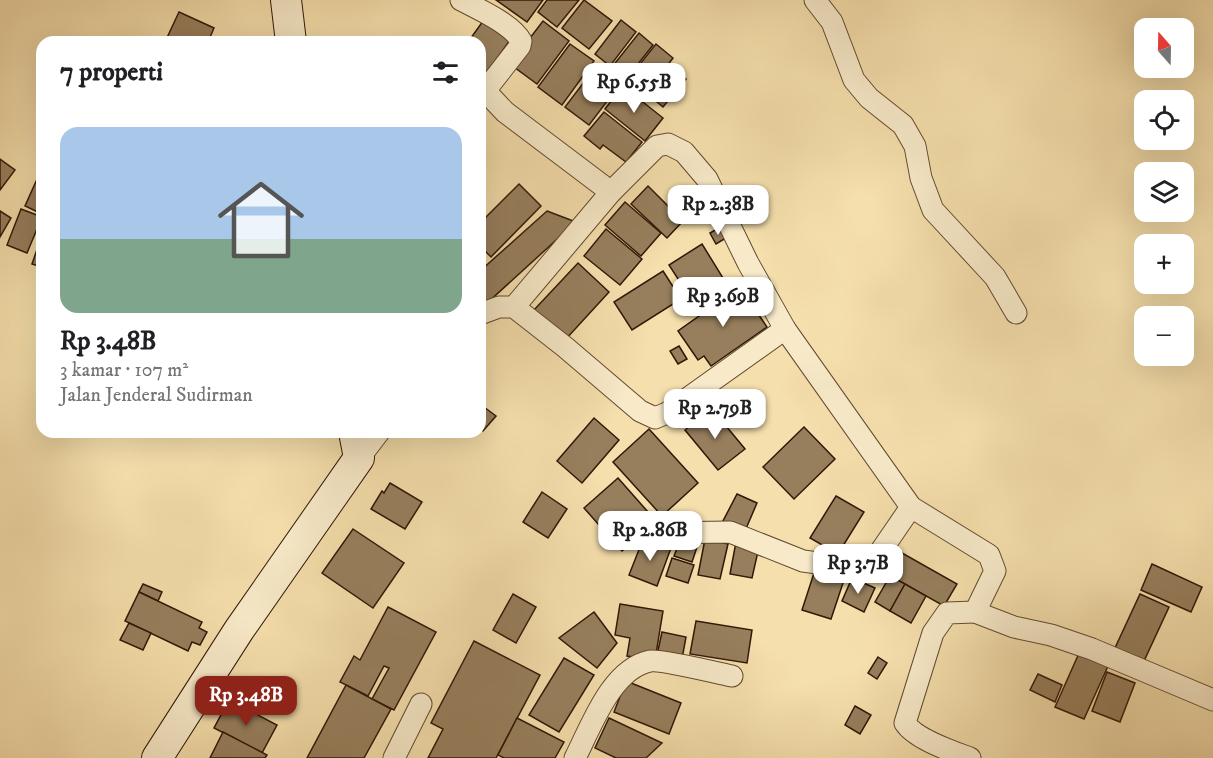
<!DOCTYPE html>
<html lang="id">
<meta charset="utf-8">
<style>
:root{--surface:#fff;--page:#f2f2f2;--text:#202124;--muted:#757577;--accent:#8f2418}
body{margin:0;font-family:"IM FELL DW Pica",serif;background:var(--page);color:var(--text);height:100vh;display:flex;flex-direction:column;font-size:22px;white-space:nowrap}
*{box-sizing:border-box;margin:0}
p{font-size:20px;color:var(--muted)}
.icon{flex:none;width:33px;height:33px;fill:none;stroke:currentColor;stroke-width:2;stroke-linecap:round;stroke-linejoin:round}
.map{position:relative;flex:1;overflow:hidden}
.sheet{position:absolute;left:36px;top:36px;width:450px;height:402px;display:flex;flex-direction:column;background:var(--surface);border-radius:18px;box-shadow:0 6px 24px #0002}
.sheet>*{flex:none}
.needle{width:39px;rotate:340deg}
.buttons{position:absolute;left:1134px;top:18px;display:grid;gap:12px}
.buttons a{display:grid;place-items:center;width:60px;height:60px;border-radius:12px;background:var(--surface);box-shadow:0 6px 24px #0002;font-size:30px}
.price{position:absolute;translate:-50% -51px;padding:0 14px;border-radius:12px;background:#fff;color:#222;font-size:20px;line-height:39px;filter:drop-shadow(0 2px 3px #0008)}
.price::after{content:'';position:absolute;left:50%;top:36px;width:18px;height:14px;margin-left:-9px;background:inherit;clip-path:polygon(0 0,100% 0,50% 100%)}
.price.current{background:var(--accent);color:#fff}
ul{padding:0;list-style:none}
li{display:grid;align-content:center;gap:12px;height:318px;padding:0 24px}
li span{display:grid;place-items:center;height:186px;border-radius:18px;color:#555}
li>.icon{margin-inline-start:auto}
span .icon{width:108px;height:108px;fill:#fffc;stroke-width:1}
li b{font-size:26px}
h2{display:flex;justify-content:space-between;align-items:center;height:72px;padding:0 24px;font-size:26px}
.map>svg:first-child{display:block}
.building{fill:#977f5d;stroke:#311707;stroke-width:1.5}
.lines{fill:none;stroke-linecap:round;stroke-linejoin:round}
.minor-casing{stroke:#624930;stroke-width:23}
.secondary-casing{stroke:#311707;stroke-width:32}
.minor{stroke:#f8eac9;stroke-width:21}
.secondary{stroke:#f8eac9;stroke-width:30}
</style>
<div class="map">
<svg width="1213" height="758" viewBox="0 0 1213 758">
<rect width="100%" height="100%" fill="#f5dfac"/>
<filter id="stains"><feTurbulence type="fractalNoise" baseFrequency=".00333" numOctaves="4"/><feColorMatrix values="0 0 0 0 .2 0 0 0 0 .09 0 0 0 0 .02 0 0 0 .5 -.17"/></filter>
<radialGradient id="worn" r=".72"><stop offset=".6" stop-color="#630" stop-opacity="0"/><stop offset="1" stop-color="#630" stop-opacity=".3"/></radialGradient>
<g class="building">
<polygon points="496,0 543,0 527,22"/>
<polygon points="547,0 579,0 557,27 538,12"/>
<polygon points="584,0 612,21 589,49 562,28"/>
<polygon points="179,12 214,28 208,42 165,42"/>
<polygon points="621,20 636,32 610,66 595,54"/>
<polygon points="483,21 510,40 480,83 480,42 468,42"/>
<polygon points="543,21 569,41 537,84 510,64"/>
<polygon points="639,33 653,45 626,79 612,67"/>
<polygon points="570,44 594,61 562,105 538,87"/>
<polygon points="656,44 673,58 642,98 624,84"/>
<polygon points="597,65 621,83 589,125 565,107"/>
<polygon points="668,65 686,79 663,107 646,93"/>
<polygon points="623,86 663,118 645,141 605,109"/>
<polygon points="604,112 642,142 626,162 603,145 600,149 584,136"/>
<polygon points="0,159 15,170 0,190"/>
<polygon points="38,177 42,179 42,214 25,206"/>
<polygon points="519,184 541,206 491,257 480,246 480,223"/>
<polygon points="648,186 683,221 667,238 631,204"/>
<polygon points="625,202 661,233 641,256 605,225"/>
<polygon points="21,209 42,217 27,253 7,245"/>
<polygon points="0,211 11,218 0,237"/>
<polygon points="547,211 576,222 486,304 480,301 480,271"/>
<polygon points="720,227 726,238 716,244 710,233"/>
<polygon points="606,229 642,259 620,285 584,256"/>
<polygon points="42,235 42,267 32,264"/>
<polygon points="702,244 723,278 691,299 669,265"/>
<polygon points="578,263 609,292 566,339 534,310"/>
<polygon points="663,271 681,299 632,330 614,302"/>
<polygon points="740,287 767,327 711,366 704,356 698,360 678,331"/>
<polygon points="679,346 687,359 678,364 670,351"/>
<polygon points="480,404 496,416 483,431 480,428"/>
<polygon points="712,409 745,449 718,470 685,430"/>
<polygon points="594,418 619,440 582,483 557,461"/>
<polygon points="804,427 835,459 794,499 763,467"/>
<polygon points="649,429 698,483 662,516 613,462"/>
<polygon points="618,478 656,521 622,551 584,508"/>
<polygon points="390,483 422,502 405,529 371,509 382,491 384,493"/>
<polygon points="542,492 567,509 548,538 523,522"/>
<polygon points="737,494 757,503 745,531 723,521"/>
<polygon points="836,496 864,512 838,554 810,538"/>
<polygon points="353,529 404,563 373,608 322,573"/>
<polygon points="644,537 671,548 657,586 629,575"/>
<polygon points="681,538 698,544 692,562 674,556"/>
<polygon points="705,539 728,544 720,579 698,575"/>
<polygon points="736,542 759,547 752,578 730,574"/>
<polygon points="902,553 957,584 944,606 890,576"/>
<polygon points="672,558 694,565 688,583 666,576"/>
<polygon points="1152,564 1202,587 1191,612 1141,590"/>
<polygon points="815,570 844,580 831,619 802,610"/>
<polygon points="890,576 905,584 890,611 875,602"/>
<polygon points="852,578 875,588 864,612 842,601"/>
<polygon points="143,584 162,592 158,601 139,592"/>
<polygon points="905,584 926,596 911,623 890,611"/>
<polygon points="139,592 202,622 199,628 207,632 200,645 192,642 188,651 125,621"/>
<polygon points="513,594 536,607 516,643 493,630"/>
<polygon points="1140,594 1169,607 1144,661 1115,648"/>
<polygon points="620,604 663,611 655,660 627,656 630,638 615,635"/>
<polygon points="388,607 436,632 394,710 372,699 389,668 384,666 368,696 340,682 354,656 360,660"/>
<polygon points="594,612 617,643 597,668 559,638"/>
<polygon points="696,621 752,630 747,663 690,654"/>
<polygon points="129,623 151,633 143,650 120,640"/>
<polygon points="662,632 686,637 682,659 657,655"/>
<polygon points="474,641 540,675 496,758 428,758 443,729 431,723"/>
<polygon points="1080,651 1109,664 1084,719 1055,707"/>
<polygon points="878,657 887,663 877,679 868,673"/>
<polygon points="564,658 594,675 559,732 529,715"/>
<polygon points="1107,672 1135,683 1120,722 1092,711"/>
<polygon points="1038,674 1062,685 1055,702 1030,690"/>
<polygon points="626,681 681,703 669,734 614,712"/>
<polygon points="346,685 391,709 364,758 307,758"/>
<polygon points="229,700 277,725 262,753 214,728"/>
<polygon points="855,706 871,715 860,734 845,725"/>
<polygon points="517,718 564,742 555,758 504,758 498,755"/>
<polygon points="609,718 662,743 646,758 616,758 595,748"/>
<polygon points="223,732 267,755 265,758 210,758"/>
</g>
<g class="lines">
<g class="minor-casing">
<g id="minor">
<path d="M461,0C478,9 512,24 521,41L520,46L488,87L489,95L505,112L611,192"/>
<polyline points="815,0 832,22 854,80 869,98 903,125 915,146 921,178 933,210 995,277 1016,313"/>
<polyline points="514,307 611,192 657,146 668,144 684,152 707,179 748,263 785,329"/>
<polyline points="480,314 499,307 514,307 565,347 640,411 655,418 667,413 785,329 911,507 989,555 995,571 975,612 1014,627 1051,635 1092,649 1213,700"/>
<polyline points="359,458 379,432"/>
<polyline points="657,533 730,532 803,561 840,566 859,565 874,561 911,507"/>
<polyline points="394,758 421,704"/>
<path d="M575,758C591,727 611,669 650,661C660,659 718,673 732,676"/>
<path d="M970,758C951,751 915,739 905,723L933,633L947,613L975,612"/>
</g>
</g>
<g class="secondary-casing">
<g id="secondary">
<polyline points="286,0 291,42"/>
<polyline points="157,758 239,630 359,458 354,432"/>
</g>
</g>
<use href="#minor" class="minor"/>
<use href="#secondary" class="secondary"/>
</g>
<rect width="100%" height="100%" filter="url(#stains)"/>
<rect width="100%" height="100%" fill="url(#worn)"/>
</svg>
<div class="buttons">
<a><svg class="needle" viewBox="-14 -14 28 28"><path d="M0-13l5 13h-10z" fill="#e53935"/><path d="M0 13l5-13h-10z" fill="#757577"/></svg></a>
<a><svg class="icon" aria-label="locate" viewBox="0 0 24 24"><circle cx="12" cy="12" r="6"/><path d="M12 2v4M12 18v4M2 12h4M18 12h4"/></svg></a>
<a><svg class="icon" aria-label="layers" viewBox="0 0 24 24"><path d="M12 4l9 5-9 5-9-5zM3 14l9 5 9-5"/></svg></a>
<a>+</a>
<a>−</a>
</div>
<b class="price" style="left:634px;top:114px">Rp 6.55B</b>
<b class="price" style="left:718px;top:236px">Rp 2.38B</b>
<b class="price" style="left:723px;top:328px">Rp 3.69B</b>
<b class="price" style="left:715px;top:440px">Rp 2.79B</b>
<b class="price" style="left:650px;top:562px">Rp 2.86B</b>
<b class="price" style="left:858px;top:595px">Rp 3.7B</b>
<b class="price current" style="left:246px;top:727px">Rp 3.48B</b>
<section class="sheet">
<h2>7 properti<svg class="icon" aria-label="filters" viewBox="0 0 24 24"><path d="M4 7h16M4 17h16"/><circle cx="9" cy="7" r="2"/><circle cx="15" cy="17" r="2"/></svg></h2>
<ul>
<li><span style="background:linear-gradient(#a9c7e8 60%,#7fa58c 0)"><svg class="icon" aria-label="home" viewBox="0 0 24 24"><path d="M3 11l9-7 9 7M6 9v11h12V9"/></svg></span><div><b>Rp 3.48B</b><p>3 kamar · 107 m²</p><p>Jalan Jenderal Sudirman</p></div></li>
</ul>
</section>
</div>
